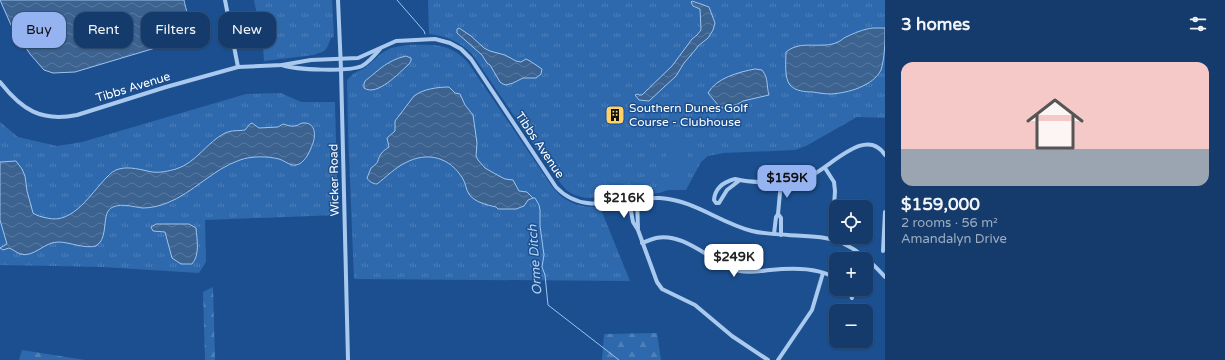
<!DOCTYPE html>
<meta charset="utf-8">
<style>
:root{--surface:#143b6b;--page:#214673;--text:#f1f3f6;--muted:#9dadc1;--line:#33557e;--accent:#95b2f1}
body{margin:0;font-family:"Varela Round",sans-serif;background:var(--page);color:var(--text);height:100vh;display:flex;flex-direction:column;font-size:15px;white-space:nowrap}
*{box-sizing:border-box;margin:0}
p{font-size:13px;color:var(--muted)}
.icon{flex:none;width:22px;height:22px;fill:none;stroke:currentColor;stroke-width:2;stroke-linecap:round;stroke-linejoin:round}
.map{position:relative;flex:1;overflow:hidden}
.side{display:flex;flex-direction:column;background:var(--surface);width:340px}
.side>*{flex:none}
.hud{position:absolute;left:12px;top:12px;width:380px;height:36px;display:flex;gap:8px}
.tools{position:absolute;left:829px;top:200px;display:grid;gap:8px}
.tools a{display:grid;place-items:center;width:44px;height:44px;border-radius:8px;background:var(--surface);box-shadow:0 1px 3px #0004,0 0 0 1px var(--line);font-size:20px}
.price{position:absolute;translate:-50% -34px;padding:0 9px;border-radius:8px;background:#fff;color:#222;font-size:13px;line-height:26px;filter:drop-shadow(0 1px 2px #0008)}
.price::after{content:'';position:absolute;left:50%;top:24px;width:12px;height:9px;margin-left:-6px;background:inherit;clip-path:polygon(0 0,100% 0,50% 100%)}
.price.active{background:var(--accent);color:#111}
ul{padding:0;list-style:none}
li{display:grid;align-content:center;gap:8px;height:212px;padding:0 16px}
li span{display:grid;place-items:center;height:124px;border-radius:12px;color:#555}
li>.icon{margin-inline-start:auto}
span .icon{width:72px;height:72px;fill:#fffc;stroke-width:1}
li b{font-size:17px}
h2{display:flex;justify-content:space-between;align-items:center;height:48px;padding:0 16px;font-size:17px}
.chip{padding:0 14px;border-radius:12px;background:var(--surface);box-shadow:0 1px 3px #0004,0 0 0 1px var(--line);font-size:14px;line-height:36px}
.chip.active{background:var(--accent);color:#111}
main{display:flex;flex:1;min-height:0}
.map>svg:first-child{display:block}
.grass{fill:url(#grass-tufts)}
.forest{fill:url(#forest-firs)}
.pitch{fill:#2e69ad}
.water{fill:url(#water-waves);stroke:#9cc4f0}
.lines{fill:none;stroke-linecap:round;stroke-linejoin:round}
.stream{stroke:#9cc4f0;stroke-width:1}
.minor{stroke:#a9c9ee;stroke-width:4}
.labels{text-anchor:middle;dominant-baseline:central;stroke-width:3;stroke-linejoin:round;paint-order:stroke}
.street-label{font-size:12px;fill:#fff;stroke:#1b4f8f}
.poi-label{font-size:12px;fill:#fff;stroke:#1b4f8f;text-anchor:start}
.water-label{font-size:13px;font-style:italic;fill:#b5d3f5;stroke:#1b4f8f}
</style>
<main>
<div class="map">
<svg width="885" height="360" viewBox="0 0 885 360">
<defs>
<pattern id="grass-tufts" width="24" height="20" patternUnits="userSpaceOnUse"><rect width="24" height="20" fill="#2e69ad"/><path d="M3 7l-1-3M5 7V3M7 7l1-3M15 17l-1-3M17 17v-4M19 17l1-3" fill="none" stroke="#4d80b9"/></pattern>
<pattern id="forest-firs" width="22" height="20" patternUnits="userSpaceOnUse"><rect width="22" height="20" fill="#2e69ad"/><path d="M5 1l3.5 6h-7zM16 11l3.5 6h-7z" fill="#4d80b9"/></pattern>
<pattern id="water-waves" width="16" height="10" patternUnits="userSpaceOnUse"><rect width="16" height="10" fill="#3c6290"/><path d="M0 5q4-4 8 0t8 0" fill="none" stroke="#597aa1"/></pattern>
</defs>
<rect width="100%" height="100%" fill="#1b4f8f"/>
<g class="grass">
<path d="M254,0H332L334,37L331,38C329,42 328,48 324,51C321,53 317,53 314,55L264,61L263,45Z"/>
<path d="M428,0H885V118L857,117L806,146L795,150L724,153L708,156L701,162L686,190H668L659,193L597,198C584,199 570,196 562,185C557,179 555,172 549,167L472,54C460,42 447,36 429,34Z"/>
<path d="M407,45C434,45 450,42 469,64L553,188C565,203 581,208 600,207L630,281L354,279L348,132L347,80L354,73L365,68L382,53L391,48Z"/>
<polygon points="281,93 301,102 335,102 338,215 205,220 206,262 199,273 102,267 0,265 0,122 18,137 57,146 82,142 246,94"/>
</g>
<g class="forest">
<polygon points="213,287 215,360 205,360 203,292"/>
<polygon points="657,333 661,360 602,360 604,334"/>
<polygon points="22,350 85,360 19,360"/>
</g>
<g class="pitch">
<polygon points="687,142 688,161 667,161 666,143"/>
<polygon points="687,163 688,180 686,180 686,190 668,190 668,180 672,180 672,172 665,172 665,164"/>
</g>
<g class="water">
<path d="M0,0H184C186,12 196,33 182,40L75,72L53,73L44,70L30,54L11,25Z"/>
<polygon points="692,1 709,7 715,23 713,30 708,38 698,46 696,49 684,63 676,76 649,101 639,100 635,95 638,94 639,95 642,95 672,66 692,39 697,35 701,30 700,9 693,6 691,2"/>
<polygon points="459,28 471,36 484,48 490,51 505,55 516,61 521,62 526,59 530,61 542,69 541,74 536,78 523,78 513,83 506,85 503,84 500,82 490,65 487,63 482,55 457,33 457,29"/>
<path d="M873,28H885C885,41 885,57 881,70C873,86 848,93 831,94C825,94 819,93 813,92C805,92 795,91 790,85C784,78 786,61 786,52C802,39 821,50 838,42C841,41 843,38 846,37C854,33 864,29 873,28Z"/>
<path d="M406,56L411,58V61L409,64C399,73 377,97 364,88V84L365,81C380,69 388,60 406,56Z"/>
<path d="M755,69L762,70C769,79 766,85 769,95L743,101L738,104L723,108L718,105L708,93C716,78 739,72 755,69Z"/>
<path d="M449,87L455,93L460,94L465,105L473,115L477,143L476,156L478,160L485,168L499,176L505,179L513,180L519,191L527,192L533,198L528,200L524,206L516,209H498L496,207C487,205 474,202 469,194C466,190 466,184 463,179C450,157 427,151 405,163C395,168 386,177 377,184C374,184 369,182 367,178L371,168C381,161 376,161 381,154C383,151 386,149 389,147L387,138L395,131V121L414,96C423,89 438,87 449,87Z"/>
<path d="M252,123L259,128L278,127L283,124C287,125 291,127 295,126C298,126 300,123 303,123C315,122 316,134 313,143C310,151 304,167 292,165C288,164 283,160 279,159C267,156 251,156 240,160C213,169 193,193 167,203C160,206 150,208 143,208C133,207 123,203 113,207C100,212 110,237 96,246C84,249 70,242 58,242C44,242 34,258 20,254C16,252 12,249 9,248L3,250L0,248L7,244L0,220V162L16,161L22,169L25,176L27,191L33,213C37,216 42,217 47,218C73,225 91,193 107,177C110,174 114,170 119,169C129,166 142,170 152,172C160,173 169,171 176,169C196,163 207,142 225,133C232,130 238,131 245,130L250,124Z"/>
<path d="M156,224H189L196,228C197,240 200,255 192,264H181L172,258L165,232L153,231L151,227Z"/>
</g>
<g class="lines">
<g class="stream">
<polyline points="397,0 424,31 425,34"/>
<polyline points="533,198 535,198 539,205 540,210 540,226 544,255 542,267 545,275 548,305 619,360"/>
</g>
<g class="minor">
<polyline points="225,0 238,67"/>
<polyline points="338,0 341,69 348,360"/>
<path d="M282,65C296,70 348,72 362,66C369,62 375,55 380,49"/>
<path d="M0,82C22,110 41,122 77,115L166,87L238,67L282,65L311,60L358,58L396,41L435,39L450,43L461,49L471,59L556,187C585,218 624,196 660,198C694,200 720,223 752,231C764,234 776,234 788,235C800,236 813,236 825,238C849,241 869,259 885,277"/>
<polyline points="825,168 834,182 835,191 833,222"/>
<path d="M740,180L727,190L719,203H716L714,200C715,188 723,182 735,179C751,183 788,184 804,179C826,173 865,123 885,155"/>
<polyline points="637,200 638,228"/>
<polyline points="629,201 633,222 638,230 657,282 662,289 695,305 732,336 768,360"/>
<polyline points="778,214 781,218 781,235"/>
<polyline points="774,234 776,217 778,214 781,182"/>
<path d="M642,243C647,241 652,239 656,238C678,233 700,251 718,261C725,266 731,269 740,271C750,273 760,271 770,270C789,268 820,267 836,279"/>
<polyline points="883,251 885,212"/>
<polyline points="849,289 852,298"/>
<polyline points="778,360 812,310 823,273"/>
</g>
</g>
<defs>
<g id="building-square" transform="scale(1)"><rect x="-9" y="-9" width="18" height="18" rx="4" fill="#ffd166" stroke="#1b4f8f"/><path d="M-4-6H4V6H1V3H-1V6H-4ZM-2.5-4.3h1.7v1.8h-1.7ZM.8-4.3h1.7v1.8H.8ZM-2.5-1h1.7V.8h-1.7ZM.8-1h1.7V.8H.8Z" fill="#111"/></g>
</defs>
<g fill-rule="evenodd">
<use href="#building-square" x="615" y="115"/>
</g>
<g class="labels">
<g class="street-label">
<text transform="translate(133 87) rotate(-17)">Tibbs Avenue</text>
<text transform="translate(540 145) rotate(56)">Tibbs Avenue</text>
<text transform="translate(334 180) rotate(-91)">Wicker Road</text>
</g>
<g class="poi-label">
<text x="629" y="108">Southern Dunes Golf<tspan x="629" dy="14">Course - Clubhouse</tspan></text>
</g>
<g class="water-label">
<text transform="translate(535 260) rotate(-94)">Orme Ditch</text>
</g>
</g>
</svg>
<div class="tools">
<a><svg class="icon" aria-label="locate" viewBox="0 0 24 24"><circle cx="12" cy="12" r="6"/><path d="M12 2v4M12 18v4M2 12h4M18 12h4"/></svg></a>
<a>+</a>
<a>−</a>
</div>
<b class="price active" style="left:787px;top:199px">$159K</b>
<b class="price" style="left:624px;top:219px">$216K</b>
<b class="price" style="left:734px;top:278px">$249K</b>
<div class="hud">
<a class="chip active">Buy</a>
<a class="chip">Rent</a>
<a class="chip">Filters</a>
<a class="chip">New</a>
</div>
</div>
<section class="side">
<h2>3 homes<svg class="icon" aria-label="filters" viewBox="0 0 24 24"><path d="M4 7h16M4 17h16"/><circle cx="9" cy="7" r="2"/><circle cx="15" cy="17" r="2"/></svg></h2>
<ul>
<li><span style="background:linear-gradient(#f6c9c9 70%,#9aa5b1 0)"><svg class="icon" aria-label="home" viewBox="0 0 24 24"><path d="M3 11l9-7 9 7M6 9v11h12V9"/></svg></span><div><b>$159,000</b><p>2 rooms · 56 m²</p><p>Amandalyn Drive</p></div></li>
</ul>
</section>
</main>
